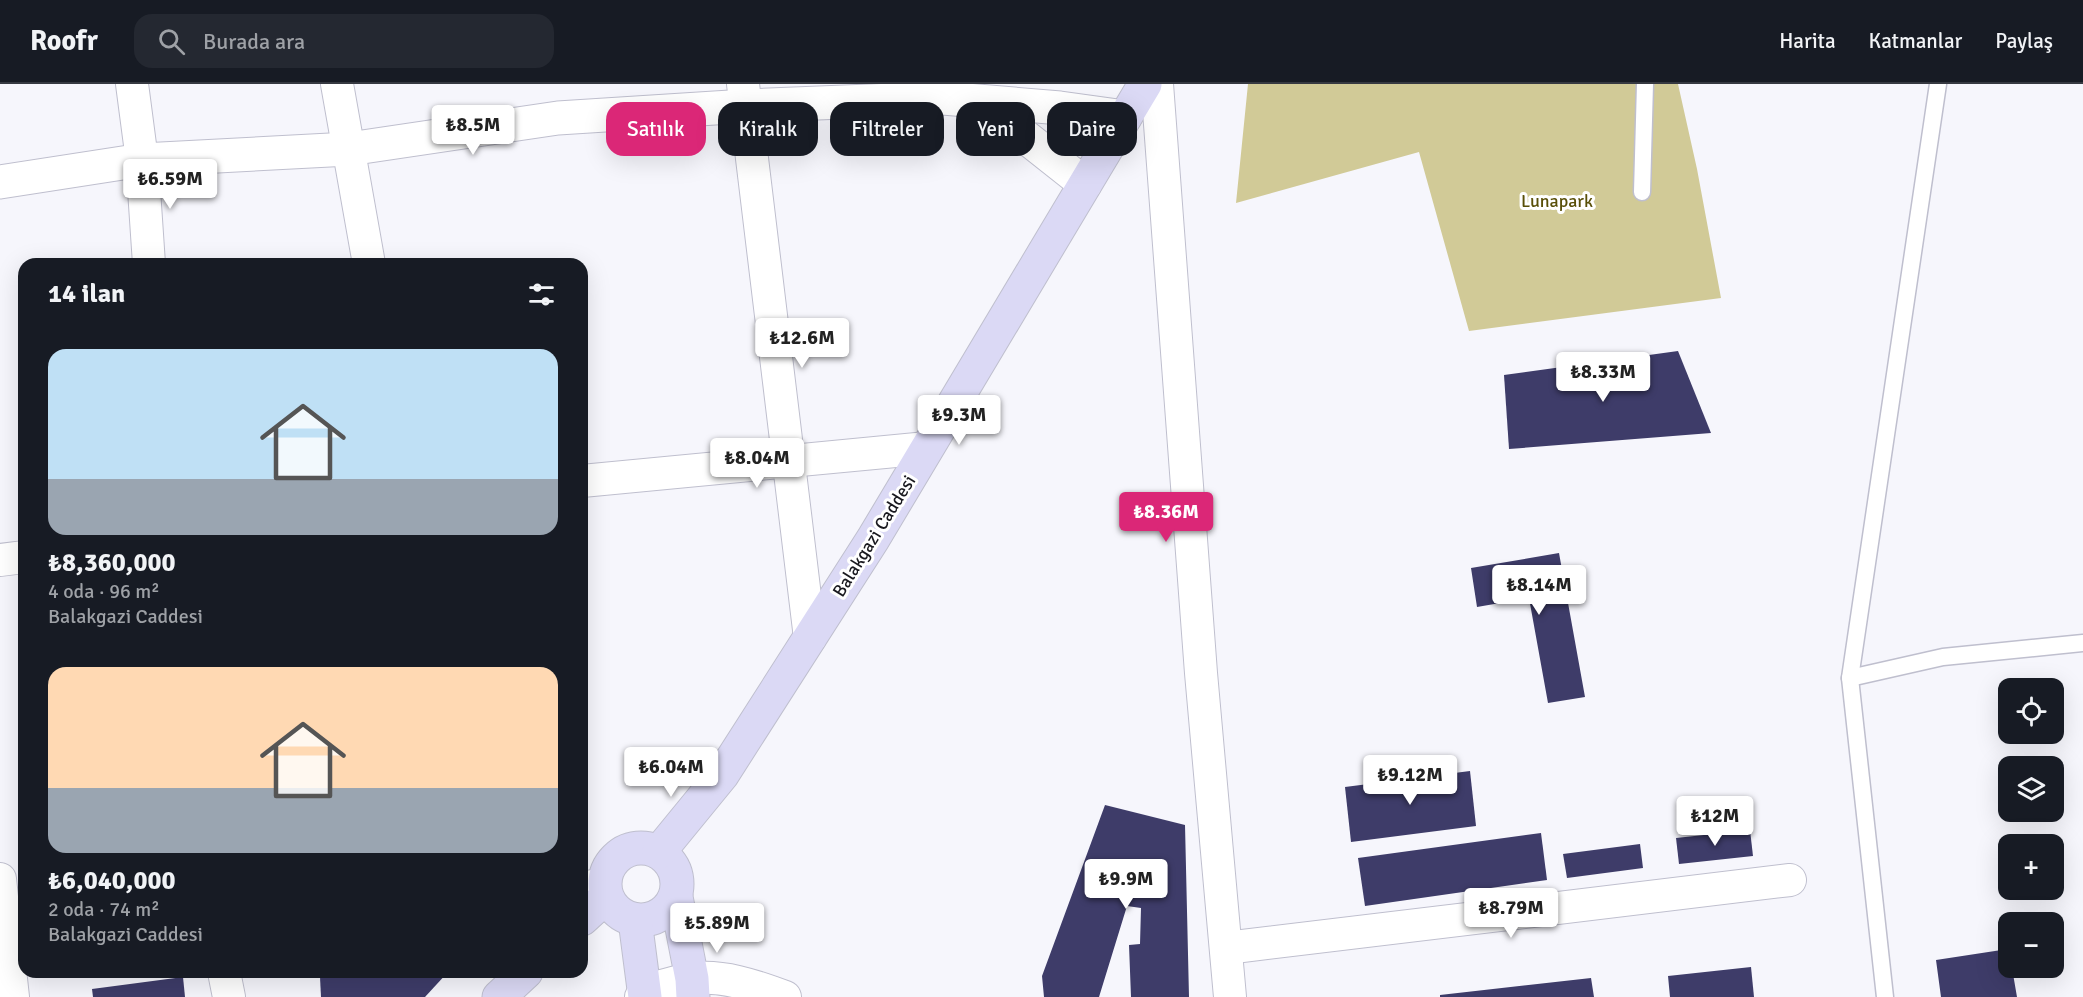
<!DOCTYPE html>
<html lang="tr">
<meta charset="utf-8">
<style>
:root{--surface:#171b24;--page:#242831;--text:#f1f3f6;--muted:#9ea1a6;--line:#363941;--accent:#db2777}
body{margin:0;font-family:Signika,sans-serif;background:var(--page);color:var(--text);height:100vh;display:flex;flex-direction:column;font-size:22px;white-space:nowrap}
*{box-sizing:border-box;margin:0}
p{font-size:20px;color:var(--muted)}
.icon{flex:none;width:33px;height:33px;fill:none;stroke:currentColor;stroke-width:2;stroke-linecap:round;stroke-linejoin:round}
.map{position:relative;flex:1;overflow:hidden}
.drawer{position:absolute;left:18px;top:174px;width:570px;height:720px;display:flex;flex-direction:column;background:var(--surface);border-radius:18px;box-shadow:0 6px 24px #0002}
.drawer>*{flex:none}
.guide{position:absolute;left:606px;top:18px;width:570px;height:54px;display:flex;gap:12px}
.controls{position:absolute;left:1998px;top:594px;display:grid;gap:12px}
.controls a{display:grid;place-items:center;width:66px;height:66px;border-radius:12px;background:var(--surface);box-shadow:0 6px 24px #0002;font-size:30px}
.price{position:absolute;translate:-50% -51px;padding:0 14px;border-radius:6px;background:#fff;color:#222;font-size:20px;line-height:39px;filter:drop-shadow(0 2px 3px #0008)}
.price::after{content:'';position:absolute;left:50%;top:36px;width:18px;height:14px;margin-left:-9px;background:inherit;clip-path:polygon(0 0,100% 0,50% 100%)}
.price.selected{background:var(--accent);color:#fff}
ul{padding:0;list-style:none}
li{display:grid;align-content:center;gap:12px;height:318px;padding:0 30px}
li span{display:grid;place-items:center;height:186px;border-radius:18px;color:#555}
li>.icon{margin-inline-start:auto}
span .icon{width:108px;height:108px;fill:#fffc;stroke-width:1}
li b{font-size:26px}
h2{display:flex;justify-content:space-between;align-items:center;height:72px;padding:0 30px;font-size:26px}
.tag{padding:0 21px;border-radius:18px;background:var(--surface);box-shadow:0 6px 24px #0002;font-size:21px;line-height:54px}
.tag.selected{background:var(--accent);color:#fff}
header{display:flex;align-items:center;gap:36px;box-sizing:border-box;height:84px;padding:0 30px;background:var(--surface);border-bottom:2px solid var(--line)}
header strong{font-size:28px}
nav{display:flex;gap:33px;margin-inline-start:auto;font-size:21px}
.search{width:420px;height:54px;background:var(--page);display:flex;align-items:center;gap:15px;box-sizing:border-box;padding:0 21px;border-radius:18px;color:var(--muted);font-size:22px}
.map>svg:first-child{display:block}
.green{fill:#d1ca97}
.building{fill:#3e3c69}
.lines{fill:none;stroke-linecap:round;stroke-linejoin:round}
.service-casing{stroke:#bfbfce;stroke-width:19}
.minor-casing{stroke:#bfbfce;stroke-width:34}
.tertiary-casing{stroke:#bfbfce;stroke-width:35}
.secondary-casing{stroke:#bfbfce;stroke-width:35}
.service{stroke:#fff;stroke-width:16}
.minor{stroke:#fff;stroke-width:32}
.tertiary{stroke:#fff;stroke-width:33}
.secondary{stroke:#dbd9f5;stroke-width:33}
.labels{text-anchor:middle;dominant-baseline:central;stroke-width:6;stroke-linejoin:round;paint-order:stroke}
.park-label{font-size:18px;fill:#594f08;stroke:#fff}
.street-label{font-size:18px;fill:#19191f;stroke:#fff}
</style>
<header>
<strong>Roofr</strong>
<div class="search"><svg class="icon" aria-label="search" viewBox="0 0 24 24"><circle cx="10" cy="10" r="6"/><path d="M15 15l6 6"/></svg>Burada ara</div>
<nav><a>Harita</a><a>Katmanlar</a><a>Paylaş</a></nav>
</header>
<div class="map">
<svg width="2083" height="913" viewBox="0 0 2083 913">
<rect width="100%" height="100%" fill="#f6f6fc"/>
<polygon class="green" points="1248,0 1678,0 1697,85 1721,214 1469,247 1419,68 1236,119"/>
<g class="building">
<polygon points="1678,267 1711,349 1509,365 1504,291"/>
<polygon points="1559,469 1585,613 1548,619 1529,514 1477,523 1471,484"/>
<polygon points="1470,687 1476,742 1351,758 1345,703"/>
<polygon points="1105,721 1185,741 1189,913 1131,913 1129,861 1140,860 1141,824 1127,822 1099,913 1044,913 1042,892"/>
<polygon points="1750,746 1753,772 1679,780 1676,754"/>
<polygon points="1541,749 1547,796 1365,822 1358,774"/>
<polygon points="1640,760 1643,784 1567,794 1563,770"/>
<polygon points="2008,865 2008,884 2012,884 2017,913 1941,913 1936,876"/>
<polygon points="1751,883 1754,913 1670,913 1668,892"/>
<polygon points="356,888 448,888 425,913 321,913 320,893"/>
<polygon points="183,893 185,913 93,913 92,905"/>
<polygon points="1591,894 1594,913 1440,913 1440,911"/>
</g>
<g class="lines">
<g class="service-casing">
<g id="service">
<polyline points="1642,108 1645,0"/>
<polyline points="1850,594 1943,573 2083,559"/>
<polyline points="1885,913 1850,594 1938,0"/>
</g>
</g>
<g class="minor-casing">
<g id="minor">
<polyline points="132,0 142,76 149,180"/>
<polyline points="337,0 369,180"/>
<polyline points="743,0 810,554"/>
<polyline points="1157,0 1201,589 1230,913"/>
<polyline points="582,397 927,364"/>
<polyline points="0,476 24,473"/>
<polyline points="0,795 13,913"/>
<polyline points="582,804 604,800"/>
<polyline points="1226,864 1790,796"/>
<polyline points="224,888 229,913"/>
<path d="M641,913L645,906C660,903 675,898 690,895C721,890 756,902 785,913"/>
</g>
</g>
<g class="tertiary-casing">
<g id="tertiary">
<polyline points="973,25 1008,39 1085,100"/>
<polyline points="0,98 142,76 349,65 558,34 746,22 943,14 1060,24 1125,33"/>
</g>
</g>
<g class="secondary-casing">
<g id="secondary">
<circle cx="641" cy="800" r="36"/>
<polyline points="659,768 722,691 873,455 1145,0"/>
<polyline points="676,813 692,895 693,913"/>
<polyline points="582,835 606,813"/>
<polyline points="635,836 645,913"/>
<polyline points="499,913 526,888"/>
</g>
</g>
<use href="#service" class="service"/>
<use href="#minor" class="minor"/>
<use href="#tertiary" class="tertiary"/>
<use href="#secondary" class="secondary"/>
</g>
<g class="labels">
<g class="park-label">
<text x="1557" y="117">Lunapark</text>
</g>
<g class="street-label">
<text transform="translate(874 452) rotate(-58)">Balakgazi Caddesi</text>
</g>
</g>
</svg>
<div class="controls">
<a><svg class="icon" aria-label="locate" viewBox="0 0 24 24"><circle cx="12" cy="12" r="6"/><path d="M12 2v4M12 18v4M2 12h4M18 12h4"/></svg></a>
<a><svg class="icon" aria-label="layers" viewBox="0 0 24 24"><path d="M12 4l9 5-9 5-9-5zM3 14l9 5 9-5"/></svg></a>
<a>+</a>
<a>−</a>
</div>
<b class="price" style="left:473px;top:72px">₺8.5M</b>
<b class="price" style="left:170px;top:126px">₺6.59M</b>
<b class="price" style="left:802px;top:285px">₺12.6M</b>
<b class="price" style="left:1603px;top:319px">₺8.33M</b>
<b class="price" style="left:959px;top:362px">₺9.3M</b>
<b class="price" style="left:757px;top:405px">₺8.04M</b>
<b class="price selected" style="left:1166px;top:459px">₺8.36M</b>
<b class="price" style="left:1539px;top:532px">₺8.14M</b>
<b class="price" style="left:671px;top:714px">₺6.04M</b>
<b class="price" style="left:1410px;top:722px">₺9.12M</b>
<b class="price" style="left:1715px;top:763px">₺12M</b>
<b class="price" style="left:1126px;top:826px">₺9.9M</b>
<b class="price" style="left:1511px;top:855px">₺8.79M</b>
<b class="price" style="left:717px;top:870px">₺5.89M</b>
<div class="guide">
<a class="tag selected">Satılık</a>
<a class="tag">Kiralık</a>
<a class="tag">Filtreler</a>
<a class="tag">Yeni</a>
<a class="tag">Daire</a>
</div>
<section class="drawer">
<h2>14 ilan<svg class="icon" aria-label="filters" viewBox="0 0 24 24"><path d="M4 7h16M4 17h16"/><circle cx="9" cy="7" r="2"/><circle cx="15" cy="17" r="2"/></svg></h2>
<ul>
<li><span style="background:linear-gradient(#bfe0f5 70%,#9aa5b1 0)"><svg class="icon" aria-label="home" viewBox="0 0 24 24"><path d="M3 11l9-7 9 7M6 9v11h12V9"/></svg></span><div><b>₺8,360,000</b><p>4 oda · 96 m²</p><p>Balakgazi Caddesi</p></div></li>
<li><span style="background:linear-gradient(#ffd9b3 65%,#9aa5b1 0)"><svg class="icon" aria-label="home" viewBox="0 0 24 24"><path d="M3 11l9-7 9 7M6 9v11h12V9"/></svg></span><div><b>₺6,040,000</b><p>2 oda · 74 m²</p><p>Balakgazi Caddesi</p></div></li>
</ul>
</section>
</div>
